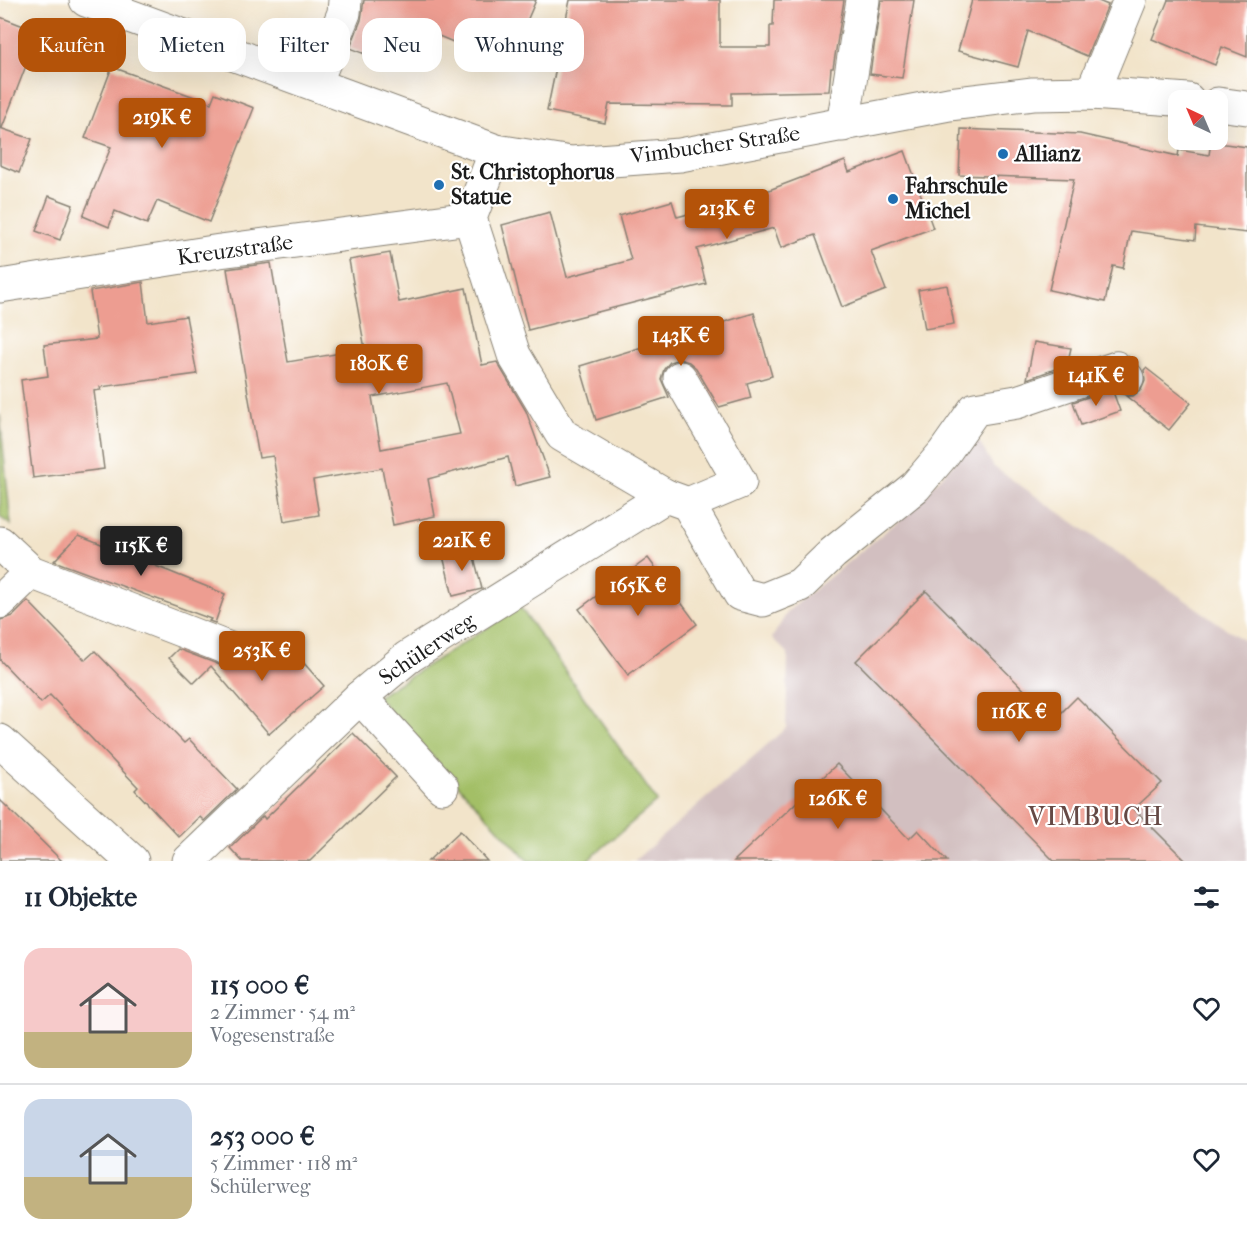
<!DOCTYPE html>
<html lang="de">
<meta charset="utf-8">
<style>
:root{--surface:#fff;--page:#f6f6f7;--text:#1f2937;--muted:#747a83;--line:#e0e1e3;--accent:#b45309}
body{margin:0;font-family:"IM FELL French Canon",serif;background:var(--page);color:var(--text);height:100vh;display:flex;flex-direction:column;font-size:22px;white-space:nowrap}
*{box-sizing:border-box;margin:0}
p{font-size:20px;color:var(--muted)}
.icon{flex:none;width:33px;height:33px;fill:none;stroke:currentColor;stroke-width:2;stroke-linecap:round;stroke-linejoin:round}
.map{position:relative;height:861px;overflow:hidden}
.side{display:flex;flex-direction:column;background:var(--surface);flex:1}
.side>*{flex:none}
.banner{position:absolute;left:18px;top:18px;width:600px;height:54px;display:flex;gap:12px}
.needle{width:39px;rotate:316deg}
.fabs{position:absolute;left:1168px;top:90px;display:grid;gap:12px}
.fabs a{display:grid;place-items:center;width:60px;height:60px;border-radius:12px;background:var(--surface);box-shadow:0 6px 24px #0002;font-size:30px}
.price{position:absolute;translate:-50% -51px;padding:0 14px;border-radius:6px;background:var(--accent);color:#fff;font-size:20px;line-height:39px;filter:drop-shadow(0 2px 3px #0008)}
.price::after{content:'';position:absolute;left:50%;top:36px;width:18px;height:14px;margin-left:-9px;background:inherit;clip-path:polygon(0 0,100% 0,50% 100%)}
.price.on{background:#222;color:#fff}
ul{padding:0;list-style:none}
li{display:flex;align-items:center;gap:18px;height:150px;padding:0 24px}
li+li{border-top:2px solid var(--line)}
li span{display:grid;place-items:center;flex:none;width:168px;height:120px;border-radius:18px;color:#555}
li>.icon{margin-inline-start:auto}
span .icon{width:72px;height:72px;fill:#fffc;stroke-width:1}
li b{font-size:26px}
h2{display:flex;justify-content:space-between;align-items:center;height:72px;padding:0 24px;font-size:26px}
.chip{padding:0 21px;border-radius:18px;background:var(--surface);box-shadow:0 6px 24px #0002;font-size:21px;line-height:54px}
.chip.on{background:var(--accent);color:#fff}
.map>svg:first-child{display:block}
.industrial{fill:#d2bfc0}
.green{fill:#a3bf66;stroke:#606e41;stroke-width:1.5}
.building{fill:#ed9d91;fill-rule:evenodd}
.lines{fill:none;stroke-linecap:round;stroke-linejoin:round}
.minor-casing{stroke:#878073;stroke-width:35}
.minor{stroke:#fff;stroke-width:33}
.poi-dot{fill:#1f6fb2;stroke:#fff;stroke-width:2}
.labels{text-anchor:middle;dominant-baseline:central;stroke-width:4.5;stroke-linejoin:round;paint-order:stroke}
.street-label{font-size:22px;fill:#1c1c1c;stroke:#fff}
.poi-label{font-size:22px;font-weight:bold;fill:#1c1c1c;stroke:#fff;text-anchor:start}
.quarter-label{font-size:26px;letter-spacing:1.5px;fill:#654945;stroke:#fff}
</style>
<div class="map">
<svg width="1247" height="861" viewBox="0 0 1247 861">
<rect width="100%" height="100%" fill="#fff"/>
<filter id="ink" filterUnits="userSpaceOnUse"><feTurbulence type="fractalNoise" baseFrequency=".0167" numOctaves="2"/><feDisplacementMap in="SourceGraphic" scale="12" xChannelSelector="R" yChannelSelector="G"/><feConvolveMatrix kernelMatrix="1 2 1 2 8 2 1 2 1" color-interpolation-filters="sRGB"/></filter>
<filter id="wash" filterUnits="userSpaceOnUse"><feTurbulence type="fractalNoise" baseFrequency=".008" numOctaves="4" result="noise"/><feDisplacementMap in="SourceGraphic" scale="24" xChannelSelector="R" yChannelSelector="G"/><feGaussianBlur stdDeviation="1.35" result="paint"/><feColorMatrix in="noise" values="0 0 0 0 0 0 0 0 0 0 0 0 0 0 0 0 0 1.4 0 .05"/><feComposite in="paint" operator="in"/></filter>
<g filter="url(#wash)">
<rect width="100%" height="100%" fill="#f2e4ca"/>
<polygon class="industrial" points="978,440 994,467 1247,643 1247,861 634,861 786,728 788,654 772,638 788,611 908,513 964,452"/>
<g class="green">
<polygon points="0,415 11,525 0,517"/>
<polygon points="520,607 657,801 587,861 528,861 377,697"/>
</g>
<g id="blocks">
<g class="building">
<polygon points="364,0 536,0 508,65 415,26 398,67 350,48 361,20"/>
<polygon points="570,0 720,0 720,47 770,47 770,26 773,26 774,0 844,0 833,68 831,68 829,91 732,93 732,105 609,104 605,123 547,111"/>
<polygon points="881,0 914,0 902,78 870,74"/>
<polygon points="972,0 1096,0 1108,5 1087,56 1028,31 1018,67 958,51"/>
<polygon points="1168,0 1247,0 1247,57 1222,47 1215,65 1152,39"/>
<polygon points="0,17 39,32 2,128 0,127"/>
<polygon points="112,67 211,103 215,93 254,108 209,222 157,201 147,224 115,211 109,227 83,216 111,147 85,138"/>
<polygon points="0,128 32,139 19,173 0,165"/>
<polygon points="961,129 1080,134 1178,156 1179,150 1209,155 1211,142 1247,147 1247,233 1196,227 1195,240 1131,231 1123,268 1113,266 1105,302 1049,290 1074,179 959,175"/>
<polygon points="905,151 933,228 871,251 886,290 842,307 815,235 781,248 774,228 697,249 706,284 528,330 502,225 550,212 567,277 631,260 619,216 672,201 677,217 748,198 845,161 849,172"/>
<polygon points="49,196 73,205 60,240 36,231"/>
<path d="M390,253L399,302L466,288L482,365L497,362L526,411L550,477L515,486L508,457L428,479L435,516L393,525L382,468L313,480L319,515L284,521L273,456L259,458L227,269L271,263L288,362L365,349L349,260ZM447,383L460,434L381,449L372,397Z"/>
<polygon points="143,282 148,322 186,316 197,374 100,387 101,390 94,391 104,469 33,478 21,380 48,376 44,345 97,339 90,291"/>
<polygon points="947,285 954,324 925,329 918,290"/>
<polygon points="754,313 772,376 747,383 751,398 719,407 696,368 689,362 679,359 670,362 664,369 661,379 669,397 596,420 580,366"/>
<polygon points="1034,342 1071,348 1067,365 1027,379"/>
<polygon points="1146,368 1191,403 1169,430 1126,396 1133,396 1141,390 1145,381 1144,370"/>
<polygon points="1112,389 1120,411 1081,425 1073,402"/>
<polygon points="79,535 225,594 215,623 209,621 211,619 54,561"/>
<polygon points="472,549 482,589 453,596 443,556"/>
<polygon points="648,558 697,624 628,675 579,609"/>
<polygon points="926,591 1054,720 1077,697 1162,783 1134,809 1186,861 1054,861 856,661"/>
<polygon points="28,601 85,660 95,651 184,743 189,739 237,789 204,821 200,817 179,837 135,790 138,787 50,695 41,703 0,660 0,620 13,616"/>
<polygon points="280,636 324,686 269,734 211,666 194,683 169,658 178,649 220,665 229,667 234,665 242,668"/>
<polygon points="353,733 396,777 310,861 242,861 230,848 263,816 265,819"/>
<polygon points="837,764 909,839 918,830 947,861 734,861"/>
<polygon points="0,800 62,861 0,861"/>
<polygon points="460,831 487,861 428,861"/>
</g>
</g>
</g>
<g filter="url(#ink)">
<use href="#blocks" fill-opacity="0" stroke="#878073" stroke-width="1.5"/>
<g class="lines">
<g class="minor-casing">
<g id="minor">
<polyline points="86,0 496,151 571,163 680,155 949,104 1033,94 1092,93 1188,100"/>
<polyline points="315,84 344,13 345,0"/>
<polyline points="1092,93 1130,0"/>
<polyline points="1218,104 1247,108"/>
<polyline points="843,125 863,0"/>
<polyline points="0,286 220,251 470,218"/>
<polyline points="680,378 740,482 688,504"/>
<polyline points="666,496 688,504 740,594 763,600 800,585 833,553 915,487 944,453 975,409 1017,402 1116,368 1127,378"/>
<polyline points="0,543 31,572 227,648"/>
<polyline points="0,602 31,572"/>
<polyline points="360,697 442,787"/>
<polyline points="0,741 132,861"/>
<polyline points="189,861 360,697 408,657 666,496 562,435 514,355 470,218 496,151"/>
</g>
</g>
<use href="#minor" class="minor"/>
</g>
</g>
<g class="poi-dot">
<circle cx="1003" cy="154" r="6"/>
<circle cx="439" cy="185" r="6"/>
<circle cx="893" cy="199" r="6"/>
</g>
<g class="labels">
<g class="street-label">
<text transform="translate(715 145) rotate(-8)">Vimbucher Straße</text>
<text transform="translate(235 250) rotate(-8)">Kreuzstraße</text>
<text transform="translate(427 649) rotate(-34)">Schülerweg</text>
</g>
<g class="poi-label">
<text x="1015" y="154">Allianz</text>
<text x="451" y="172">St. Christophorus<tspan x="451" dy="25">Statue</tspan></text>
<text x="905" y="186">Fahrschule<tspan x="905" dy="25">Michel</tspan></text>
</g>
<g class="quarter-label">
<text x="1096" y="816">VIMBUCH</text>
</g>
</g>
</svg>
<div class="fabs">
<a><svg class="needle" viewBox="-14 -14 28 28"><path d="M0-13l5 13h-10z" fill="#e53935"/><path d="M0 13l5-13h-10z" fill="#747a83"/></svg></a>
</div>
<b class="price" style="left:162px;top:149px">219K €</b>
<b class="price" style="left:727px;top:240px">213K €</b>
<b class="price" style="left:681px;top:367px">143K €</b>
<b class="price" style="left:379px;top:395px">180K €</b>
<b class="price" style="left:1096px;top:407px">141K €</b>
<b class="price" style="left:462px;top:572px">221K €</b>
<b class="price on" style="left:141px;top:577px">115K €</b>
<b class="price" style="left:638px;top:617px">165K €</b>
<b class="price" style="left:262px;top:682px">253K €</b>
<b class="price" style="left:1019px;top:743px">116K €</b>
<b class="price" style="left:838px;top:830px">126K €</b>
<div class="banner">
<a class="chip on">Kaufen</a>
<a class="chip">Mieten</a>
<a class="chip">Filter</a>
<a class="chip">Neu</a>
<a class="chip">Wohnung</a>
</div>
</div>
<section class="side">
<h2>11 Objekte<svg class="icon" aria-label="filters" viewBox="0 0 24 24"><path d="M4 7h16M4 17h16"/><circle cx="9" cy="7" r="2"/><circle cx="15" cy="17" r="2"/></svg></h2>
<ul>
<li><span style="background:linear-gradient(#f6c9c9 70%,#c2b280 0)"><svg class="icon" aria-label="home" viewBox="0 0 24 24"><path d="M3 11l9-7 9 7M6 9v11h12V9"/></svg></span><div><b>115 000 €</b><p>2 Zimmer · 54 m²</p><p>Vogesenstraße</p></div><svg class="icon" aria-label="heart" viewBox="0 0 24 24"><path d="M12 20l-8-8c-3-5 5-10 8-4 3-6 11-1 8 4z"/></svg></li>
<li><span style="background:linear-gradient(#c9d6e8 65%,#c2b280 0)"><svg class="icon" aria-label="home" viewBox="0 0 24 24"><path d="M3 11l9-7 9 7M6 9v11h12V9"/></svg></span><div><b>253 000 €</b><p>5 Zimmer · 118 m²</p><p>Schülerweg</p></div><svg class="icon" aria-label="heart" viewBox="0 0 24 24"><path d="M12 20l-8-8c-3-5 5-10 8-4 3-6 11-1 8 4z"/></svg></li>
</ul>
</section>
